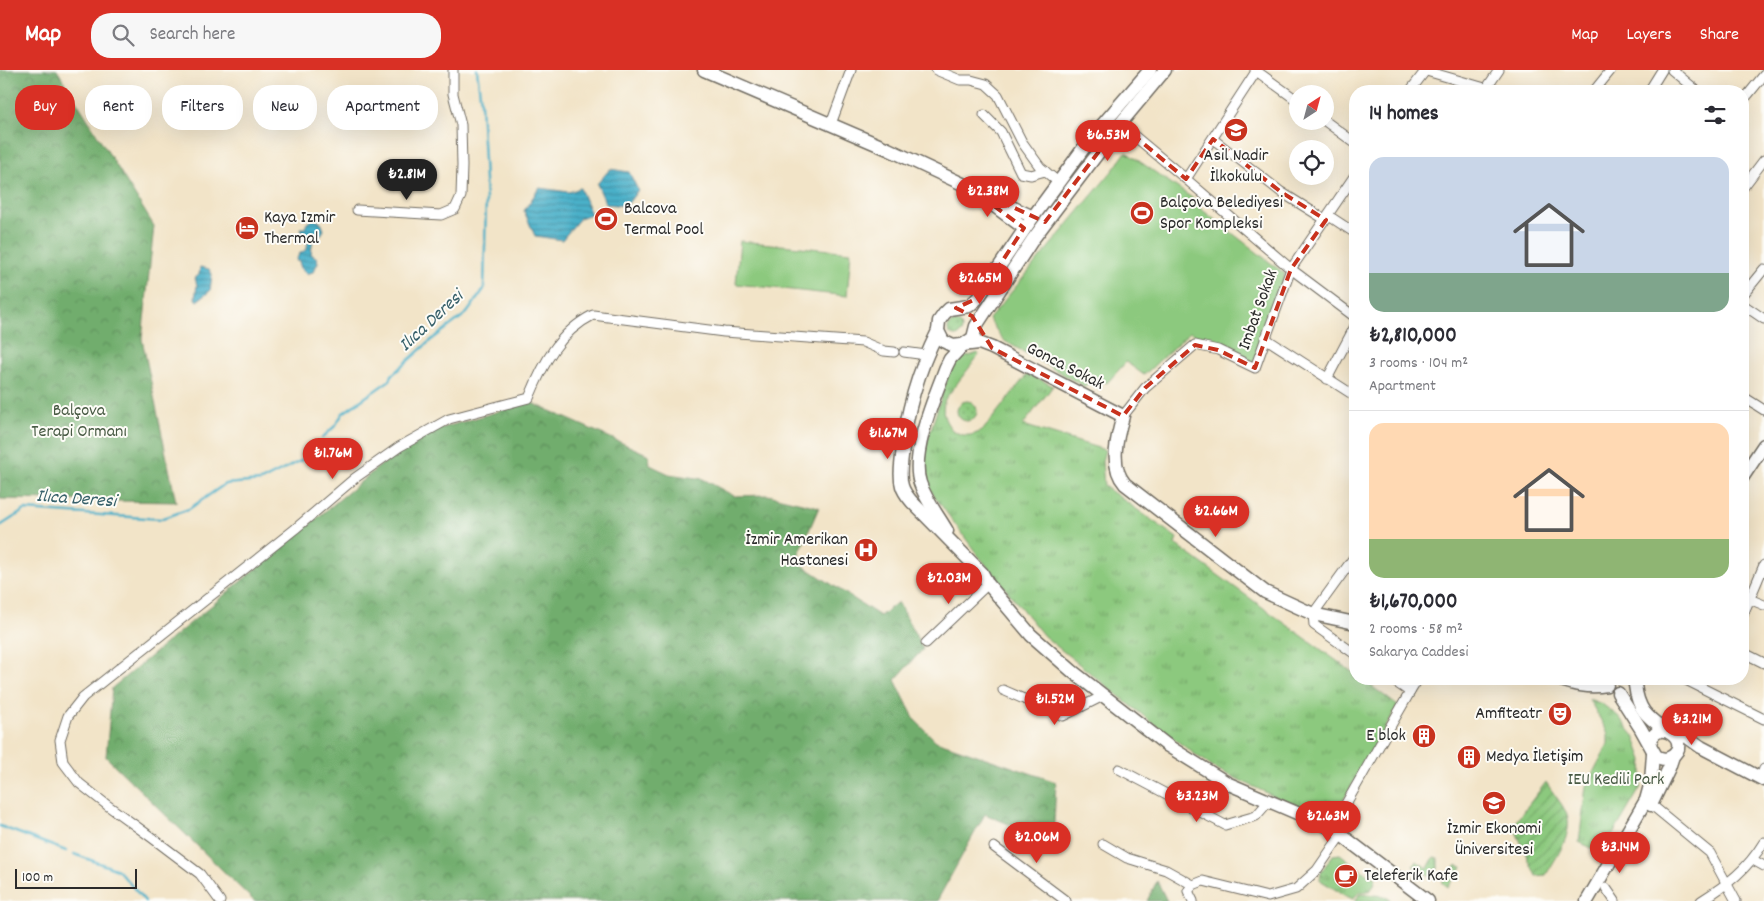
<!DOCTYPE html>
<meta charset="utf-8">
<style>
:root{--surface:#fff;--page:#f7f7f7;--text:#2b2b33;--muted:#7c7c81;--line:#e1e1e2;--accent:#d93025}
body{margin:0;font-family:Dekko,sans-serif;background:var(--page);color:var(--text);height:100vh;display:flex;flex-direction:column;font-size:19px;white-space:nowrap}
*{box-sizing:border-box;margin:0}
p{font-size:16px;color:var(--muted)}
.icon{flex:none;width:28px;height:28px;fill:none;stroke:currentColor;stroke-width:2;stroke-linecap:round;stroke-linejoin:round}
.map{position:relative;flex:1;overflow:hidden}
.drawer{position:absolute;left:1349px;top:15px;width:400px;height:600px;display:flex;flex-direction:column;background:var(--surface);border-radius:20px;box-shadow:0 5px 20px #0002}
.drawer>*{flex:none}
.hud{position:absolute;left:15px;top:15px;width:475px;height:45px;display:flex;gap:10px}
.needle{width:32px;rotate:36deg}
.controls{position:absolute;left:1289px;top:15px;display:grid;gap:10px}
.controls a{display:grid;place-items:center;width:45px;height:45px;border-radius:50%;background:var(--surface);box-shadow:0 5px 20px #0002;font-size:25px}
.scale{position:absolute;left:15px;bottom:12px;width:122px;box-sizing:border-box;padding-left:5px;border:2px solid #2b2b2b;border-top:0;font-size:14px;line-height:18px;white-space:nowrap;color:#2b2b2b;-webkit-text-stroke:4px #fdfcf7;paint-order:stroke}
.price{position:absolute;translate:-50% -42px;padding:0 11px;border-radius:18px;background:var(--accent);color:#fff;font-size:16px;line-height:32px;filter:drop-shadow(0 1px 2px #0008)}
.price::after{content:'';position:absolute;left:50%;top:30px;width:15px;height:11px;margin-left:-8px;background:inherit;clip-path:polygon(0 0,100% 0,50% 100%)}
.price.selected{background:#222;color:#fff}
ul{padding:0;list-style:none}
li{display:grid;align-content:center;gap:10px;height:265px;padding:0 20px}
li+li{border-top:1px solid var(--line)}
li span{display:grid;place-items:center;height:155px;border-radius:15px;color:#555}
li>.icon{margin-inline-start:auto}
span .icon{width:90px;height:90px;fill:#fffc;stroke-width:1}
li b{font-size:21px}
h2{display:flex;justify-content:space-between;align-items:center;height:60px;padding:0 20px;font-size:21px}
.tag{padding:0 18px;border-radius:20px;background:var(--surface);box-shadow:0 5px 20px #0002;font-size:18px;line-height:45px}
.tag.selected{background:var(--accent);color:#fff}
header{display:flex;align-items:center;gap:30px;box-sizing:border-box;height:70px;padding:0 25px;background:var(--accent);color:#fff}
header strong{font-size:24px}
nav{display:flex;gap:28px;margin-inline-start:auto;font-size:18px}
.search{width:350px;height:45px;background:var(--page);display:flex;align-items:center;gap:12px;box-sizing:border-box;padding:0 18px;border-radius:20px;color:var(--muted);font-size:19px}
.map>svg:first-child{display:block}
.grass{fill:url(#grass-dots);stroke:#5c7a54}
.forest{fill:url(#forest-crowns);stroke:#4e6c4c}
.park{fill:url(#park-tufts);stroke:#5c7a54}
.garden{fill:url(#garden-furrows);stroke:#5c7a54}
.pitch{fill:#8cc97e;stroke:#5c7a54}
.water{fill:url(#water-rules);stroke:#3a6e7a}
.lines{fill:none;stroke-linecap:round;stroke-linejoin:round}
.stream{stroke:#4ab0c9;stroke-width:2.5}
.street-casing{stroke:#716c62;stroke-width:11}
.secondary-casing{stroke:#716c62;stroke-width:15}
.street{stroke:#fff;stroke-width:9}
.secondary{stroke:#fff;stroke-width:12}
.marked{fill:none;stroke:#c8321e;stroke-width:4;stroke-dasharray:10 6;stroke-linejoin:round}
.labels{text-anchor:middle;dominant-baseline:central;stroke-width:4;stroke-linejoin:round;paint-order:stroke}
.poi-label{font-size:18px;fill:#2b2b2b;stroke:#fdfcf7;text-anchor:start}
.street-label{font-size:18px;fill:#2b2b2b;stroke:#fdfcf7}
.park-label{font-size:18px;fill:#485a44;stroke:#fdfcf7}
.water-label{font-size:19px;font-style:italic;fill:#37606a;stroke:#fdfcf7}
</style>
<header>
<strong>Map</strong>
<div class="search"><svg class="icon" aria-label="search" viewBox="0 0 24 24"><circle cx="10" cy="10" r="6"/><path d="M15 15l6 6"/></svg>Search here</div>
<nav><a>Map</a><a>Layers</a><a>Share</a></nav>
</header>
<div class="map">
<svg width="1764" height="831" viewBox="0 0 1764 831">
<defs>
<pattern id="grass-dots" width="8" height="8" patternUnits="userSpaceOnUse" patternTransform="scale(1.25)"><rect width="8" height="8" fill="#8cc97e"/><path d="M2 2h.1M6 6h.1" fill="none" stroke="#73a367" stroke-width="1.8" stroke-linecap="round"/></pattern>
<pattern id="forest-crowns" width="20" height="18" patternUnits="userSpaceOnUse" patternTransform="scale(1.25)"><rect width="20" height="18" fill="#71ad6d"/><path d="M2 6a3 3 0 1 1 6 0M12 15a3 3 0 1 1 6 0" fill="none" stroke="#5d8d5a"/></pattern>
<pattern id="park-tufts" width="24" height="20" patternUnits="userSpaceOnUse" patternTransform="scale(1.25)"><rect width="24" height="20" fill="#8cc97e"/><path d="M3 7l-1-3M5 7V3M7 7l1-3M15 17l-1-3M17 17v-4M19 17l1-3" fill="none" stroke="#73a367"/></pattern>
<pattern id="garden-furrows" width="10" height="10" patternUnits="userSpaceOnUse" patternTransform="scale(1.25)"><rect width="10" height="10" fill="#8cc97e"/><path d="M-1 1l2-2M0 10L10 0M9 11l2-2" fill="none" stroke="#73a367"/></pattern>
<pattern id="water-rules" width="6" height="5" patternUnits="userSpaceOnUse" patternTransform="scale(1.25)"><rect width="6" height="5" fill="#4ab0c9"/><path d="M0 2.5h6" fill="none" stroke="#3e8fa3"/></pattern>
</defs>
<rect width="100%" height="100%" fill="#fdfcf7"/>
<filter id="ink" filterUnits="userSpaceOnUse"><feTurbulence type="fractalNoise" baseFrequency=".02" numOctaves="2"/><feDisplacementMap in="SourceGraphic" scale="10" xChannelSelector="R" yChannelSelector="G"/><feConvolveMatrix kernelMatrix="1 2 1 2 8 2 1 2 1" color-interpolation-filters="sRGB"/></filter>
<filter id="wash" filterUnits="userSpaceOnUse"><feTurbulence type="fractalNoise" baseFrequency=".0096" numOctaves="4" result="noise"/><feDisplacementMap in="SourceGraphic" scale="20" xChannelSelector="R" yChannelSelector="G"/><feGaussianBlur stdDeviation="1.12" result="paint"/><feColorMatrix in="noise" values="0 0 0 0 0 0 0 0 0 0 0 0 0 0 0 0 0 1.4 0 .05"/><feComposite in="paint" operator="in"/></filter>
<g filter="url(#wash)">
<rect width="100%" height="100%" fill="#f2e4c8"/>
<g class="grass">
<circle cx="955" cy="259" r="7"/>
<circle cx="967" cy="341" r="10"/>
<polygon points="1434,787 1438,788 1438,799 1434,800 1436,802 1434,805 1431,806 1413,796 1416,791 1428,798"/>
<polygon points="1456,795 1462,797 1448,817 1442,812"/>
</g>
<g class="forest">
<polygon points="0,0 57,0 154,156 142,269 176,432 0,429"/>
<polygon points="530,332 649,385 650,395 669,404 703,409 734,426 768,425 819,437 796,491 880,546 898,532 923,579 895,610 915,650 936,671 1056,712 1054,754 1046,770 985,744 937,831 254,831 106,687 112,618 381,395 432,361"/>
<polygon points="1157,811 1167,831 1147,831"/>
</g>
<g class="park">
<path d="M978,283L979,285L945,329C941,342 944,350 952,360C963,367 971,367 983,360L1028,303L1053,316L1023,355L1105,380L1102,391L1104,416L1177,468L1175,474L1355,604V609H1362L1398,636L1330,753L1212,697L1150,651L1044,566L977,484L930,420L924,403L926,375L948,306L955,292L960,289Z"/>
<polygon points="1589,629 1602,634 1618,646 1634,666 1643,690 1641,717 1602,783 1579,772 1586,716 1608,674 1608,663"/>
<path d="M1340,784L1371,807L1376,805C1374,818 1373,822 1359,822L1353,829L1344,825L1320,810L1321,802L1333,785Z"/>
<polygon points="1360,824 1385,826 1392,831 1355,831"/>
</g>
<path class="garden" d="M1546,712C1552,722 1561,732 1566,742C1575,763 1556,787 1546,805L1536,806L1513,755Z"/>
<g class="pitch">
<polygon points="1126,82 1198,132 1196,135 1285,204 1253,296 1190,262 1144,305 1126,292 1107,313 1095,308 1085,317 1003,270 989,249 1113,100"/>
<polygon points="740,171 851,182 847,226 736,214"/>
</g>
<g class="water">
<polygon points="610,99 629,102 638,120 626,136 606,134 597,114"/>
<polygon points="539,118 569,122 580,118 591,144 580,148 562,170 535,166 524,141"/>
<polygon points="313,149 321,152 324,160 321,165 313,168 311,184 317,188 318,193 313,202 307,204 301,199 299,191 296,191 299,184 307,179 308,171 302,163 301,158 305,158 307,153"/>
<polygon points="200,197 209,199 212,204 210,221 197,231 195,229 197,215 195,208 199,205"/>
</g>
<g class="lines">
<g class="stream">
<polyline points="322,368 335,356 343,343 390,310 392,305 430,271 467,243 484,219 486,129 481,33 477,0"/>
<polyline points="0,456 25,440 161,449 189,439 225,414 261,411 306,388 315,379"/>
<polyline points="0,756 66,781"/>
<polyline points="74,784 118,800 145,831"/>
</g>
</g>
</g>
<g filter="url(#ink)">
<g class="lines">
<g class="street-casing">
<g id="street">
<polyline points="936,0 960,10 971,10 986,14 998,25 1022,72 1040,97 1058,112"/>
<polyline points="1255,0 1298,31"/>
<polyline points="1423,0 1495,21"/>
<polyline points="1672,0 1697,21"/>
<polyline points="1486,19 1499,0"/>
<polyline points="1410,21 1426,0"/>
<polyline points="1594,21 1611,0"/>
<polyline points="1649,21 1662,0"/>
<polyline points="1742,32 1764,5"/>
<polyline points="984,45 1001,62 1021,103 1031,105 1045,101"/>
<polyline points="1325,51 1355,73"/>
<polyline points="831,54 851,0"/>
<polyline points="1120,54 1186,109 1291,199 1355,247"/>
<polyline points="1213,69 1281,122 1326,150"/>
<polyline points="1186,109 1257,0"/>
<polyline points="1742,119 1764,90"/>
<polyline points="357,140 441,145 455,139 461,126 462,96 461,55 453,24 453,0"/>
<polyline points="1329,146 1355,163"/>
<polyline points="1742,226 1764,199"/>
<polyline points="1742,234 1764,249"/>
<polyline points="1265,268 1355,326"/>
<polyline points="904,282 926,285"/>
<polyline points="1327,309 1355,256"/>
<polyline points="1742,326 1764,340"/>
<polyline points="1123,346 1145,318 1195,275 1218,280 1255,298 1291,199 1355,105"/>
<polyline points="1355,486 1313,544 1314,555 1355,584"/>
<polyline points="1742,526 1764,535"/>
<polyline points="1742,547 1764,495"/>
<polyline points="926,573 988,514"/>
<polyline points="1742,582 1764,593"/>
<polyline points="1684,609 1764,649"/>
<polyline points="1003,620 1063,646 1105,625"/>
<polyline points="1410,622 1418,609"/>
<polyline points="1119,699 1225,755 1256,746 1269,731"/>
<polyline points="1760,709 1764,699"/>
<polyline points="1648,732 1710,783 1736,831"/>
<polyline points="1332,758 1410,622 1391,609"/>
<polyline points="1103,774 1127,788 1166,800 1193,815"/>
<polyline points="994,777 1066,831"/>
<polyline points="1753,790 1764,796"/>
<polyline points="1606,818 1615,831"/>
<path d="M220,831L200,804L151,767L107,735L79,713L63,692L60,670L68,646L83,627L295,459L355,408L399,377L449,349L529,328C543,294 559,262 593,245L724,262L863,272L884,281L894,282"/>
<polyline points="1193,831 1188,821 1193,815 1203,811 1268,827 1296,819 1317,800 1341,765"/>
<path d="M1701,831C1728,814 1747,800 1764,772"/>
</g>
</g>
<g class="secondary-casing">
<g id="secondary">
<polyline points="704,0 888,79 1033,147"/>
<path d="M1150,0L1091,68L1033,147L978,228L969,236L949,239L944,244L939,251L938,261L943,271L953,276L979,273L992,278L1123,346C1117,367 1109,396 1125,414L1265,522L1313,544L1355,553"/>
<polyline points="993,135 1024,158"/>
<path d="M938,261C918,301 906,341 902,386C901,396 899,406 902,416C904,423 908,427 912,432L982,503L988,514L1031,565L1072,601L1168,676L1229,714L1332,758L1428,831"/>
<polyline points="1742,408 1764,375"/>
<path d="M947,461C938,445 926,431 920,413C910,383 935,326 946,297L950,289L963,275L973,268L976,256L1033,169L1120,54L1165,0"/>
<path d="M1558,609C1575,615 1589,618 1607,615"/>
<path d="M1635,615C1638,640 1646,646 1666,661"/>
<path d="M1618,623L1641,659L1656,686C1661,689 1666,690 1671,687C1694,673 1656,644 1650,674"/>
<polyline points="1674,665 1687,667 1701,677 1764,710"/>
<polyline points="1651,735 1669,698 1673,686"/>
<polyline points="1587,831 1646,730 1651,712 1653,683"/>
</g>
</g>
<use href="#street" class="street"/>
<use href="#secondary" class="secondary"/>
</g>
</g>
<path class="marked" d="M1120,54L1186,109L1213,69L1281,122L1326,150L1291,199L1255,298L1218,280L1195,275L1145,318L1123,346L992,278L972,246L956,238L978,228L1024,158L967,116L1045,152Z"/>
<defs>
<g id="school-disc" transform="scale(1.25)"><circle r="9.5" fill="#c8321e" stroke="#fdfcf7"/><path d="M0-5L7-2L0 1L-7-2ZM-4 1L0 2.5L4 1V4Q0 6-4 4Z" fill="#fff"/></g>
<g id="stadium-disc" transform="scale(1.25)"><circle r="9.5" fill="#c8321e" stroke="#fdfcf7"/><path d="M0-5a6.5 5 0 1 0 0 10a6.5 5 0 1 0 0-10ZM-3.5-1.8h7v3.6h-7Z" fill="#fff"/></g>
<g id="hotel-disc" transform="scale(1.25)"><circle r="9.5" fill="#c8321e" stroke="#fdfcf7"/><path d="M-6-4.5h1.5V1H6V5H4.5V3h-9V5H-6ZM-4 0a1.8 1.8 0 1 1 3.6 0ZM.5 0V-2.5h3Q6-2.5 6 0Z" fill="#fff"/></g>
<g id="hospital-disc" transform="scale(1.25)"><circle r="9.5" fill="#c8321e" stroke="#fdfcf7"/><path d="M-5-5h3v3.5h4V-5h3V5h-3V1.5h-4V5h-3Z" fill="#fff"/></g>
<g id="theatre-disc" transform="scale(1.25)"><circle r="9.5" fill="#c8321e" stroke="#fdfcf7"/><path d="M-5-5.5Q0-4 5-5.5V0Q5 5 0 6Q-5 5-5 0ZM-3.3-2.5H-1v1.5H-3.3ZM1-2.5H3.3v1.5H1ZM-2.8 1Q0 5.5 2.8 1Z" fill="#fff"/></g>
<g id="building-disc" transform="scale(1.25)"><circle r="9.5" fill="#c8321e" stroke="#fdfcf7"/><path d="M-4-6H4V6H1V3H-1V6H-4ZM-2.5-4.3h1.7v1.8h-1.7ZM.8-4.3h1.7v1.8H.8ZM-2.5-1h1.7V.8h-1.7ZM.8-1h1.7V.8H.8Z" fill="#fff"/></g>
<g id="university-disc" transform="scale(1.25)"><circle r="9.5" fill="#c8321e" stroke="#fdfcf7"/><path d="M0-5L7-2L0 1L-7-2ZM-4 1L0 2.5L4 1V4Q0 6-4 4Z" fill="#fff"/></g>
<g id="cafe-disc" transform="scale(1.25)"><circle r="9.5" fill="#c8321e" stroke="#fdfcf7"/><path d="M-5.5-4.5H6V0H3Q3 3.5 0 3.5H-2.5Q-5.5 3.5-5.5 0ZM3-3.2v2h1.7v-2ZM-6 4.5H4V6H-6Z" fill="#fff"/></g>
</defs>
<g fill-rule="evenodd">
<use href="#school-disc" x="1236" y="60"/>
<use href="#stadium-disc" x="1142" y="143"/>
<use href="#stadium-disc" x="606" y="149"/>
<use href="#hotel-disc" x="247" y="158"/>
<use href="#hospital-disc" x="866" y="480"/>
<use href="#theatre-disc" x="1560" y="644"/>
<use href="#building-disc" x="1424" y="666"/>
<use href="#building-disc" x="1469" y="687"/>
<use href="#university-disc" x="1494" y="733"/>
<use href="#cafe-disc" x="1346" y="806"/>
</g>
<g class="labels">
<g class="poi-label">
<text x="1236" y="86" text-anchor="middle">Asil Nadir<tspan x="1236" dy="21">İlkokulu</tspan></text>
<text x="1160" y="133">Balçova Belediyesi<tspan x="1160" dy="21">Spor Kompleksi</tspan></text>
<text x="624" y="139">Balcova<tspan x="624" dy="21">Termal Pool</tspan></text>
<text x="264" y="148">Kaya Izmir<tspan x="264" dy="21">Thermal</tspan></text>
<text x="848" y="470" text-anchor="end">İzmir Amerikan<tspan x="848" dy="21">Hastanesi</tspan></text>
<text x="1542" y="644" text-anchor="end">Amfiteatr</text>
<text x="1406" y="666" text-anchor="end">E blok</text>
<text x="1486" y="687">Medya İletişim</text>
<text x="1494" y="759" text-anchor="middle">İzmir Ekonomi<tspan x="1494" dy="21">Üniversitesi</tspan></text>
<text x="1364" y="806">Teleferik Kafe</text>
</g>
<g class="street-label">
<text transform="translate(1259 240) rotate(-70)">Imbat Sokak</text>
<text transform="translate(1065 297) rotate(27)">Gonca Sokak</text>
</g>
<g class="park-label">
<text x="79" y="341">Balçova<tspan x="79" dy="21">Terapi Ormanı</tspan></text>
<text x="1616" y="710">IEU Kedili Park</text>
</g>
<g class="water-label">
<text transform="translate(432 252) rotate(-43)">Ilıca Deresi</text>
<text transform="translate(76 430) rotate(4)">Ilıca Deresi</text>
</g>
</g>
</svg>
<div class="controls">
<a><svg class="needle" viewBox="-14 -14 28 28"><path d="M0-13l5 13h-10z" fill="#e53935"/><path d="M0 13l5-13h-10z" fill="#7c7c81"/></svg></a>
<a><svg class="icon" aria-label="locate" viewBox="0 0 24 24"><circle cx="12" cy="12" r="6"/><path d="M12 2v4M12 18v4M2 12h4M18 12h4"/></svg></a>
</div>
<div class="scale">100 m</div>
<b class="price" style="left:1108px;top:92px">₺6.53M</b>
<b class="price selected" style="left:407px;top:131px">₺2.81M</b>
<b class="price" style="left:988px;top:148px">₺2.38M</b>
<b class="price" style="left:980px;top:235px">₺2.65M</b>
<b class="price" style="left:888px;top:390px">₺1.67M</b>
<b class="price" style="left:333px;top:410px">₺1.76M</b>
<b class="price" style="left:1216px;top:468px">₺2.66M</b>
<b class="price" style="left:949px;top:535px">₺2.03M</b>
<b class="price" style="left:1055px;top:656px">₺1.52M</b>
<b class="price" style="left:1692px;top:676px">₺3.21M</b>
<b class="price" style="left:1197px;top:753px">₺3.23M</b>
<b class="price" style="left:1328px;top:773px">₺2.63M</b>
<b class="price" style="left:1037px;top:794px">₺2.06M</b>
<b class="price" style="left:1620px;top:804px">₺3.14M</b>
<div class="hud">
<a class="tag selected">Buy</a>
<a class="tag">Rent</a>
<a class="tag">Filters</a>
<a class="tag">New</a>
<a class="tag">Apartment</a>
</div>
<section class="drawer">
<h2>14 homes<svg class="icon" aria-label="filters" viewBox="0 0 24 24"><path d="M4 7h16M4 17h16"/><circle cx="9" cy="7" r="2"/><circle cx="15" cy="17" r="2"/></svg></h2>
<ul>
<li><span style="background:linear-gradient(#c9d6e8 75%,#7fa58c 0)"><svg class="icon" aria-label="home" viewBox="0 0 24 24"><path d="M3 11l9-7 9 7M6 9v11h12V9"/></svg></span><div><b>₺2,810,000</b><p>3 rooms · 104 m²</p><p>Apartment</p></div></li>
<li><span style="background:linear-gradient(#ffd9b3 75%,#8fb573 0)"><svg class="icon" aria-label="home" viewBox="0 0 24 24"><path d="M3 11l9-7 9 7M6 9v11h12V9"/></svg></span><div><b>₺1,670,000</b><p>2 rooms · 58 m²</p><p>Sakarya Caddesi</p></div></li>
</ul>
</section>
</div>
